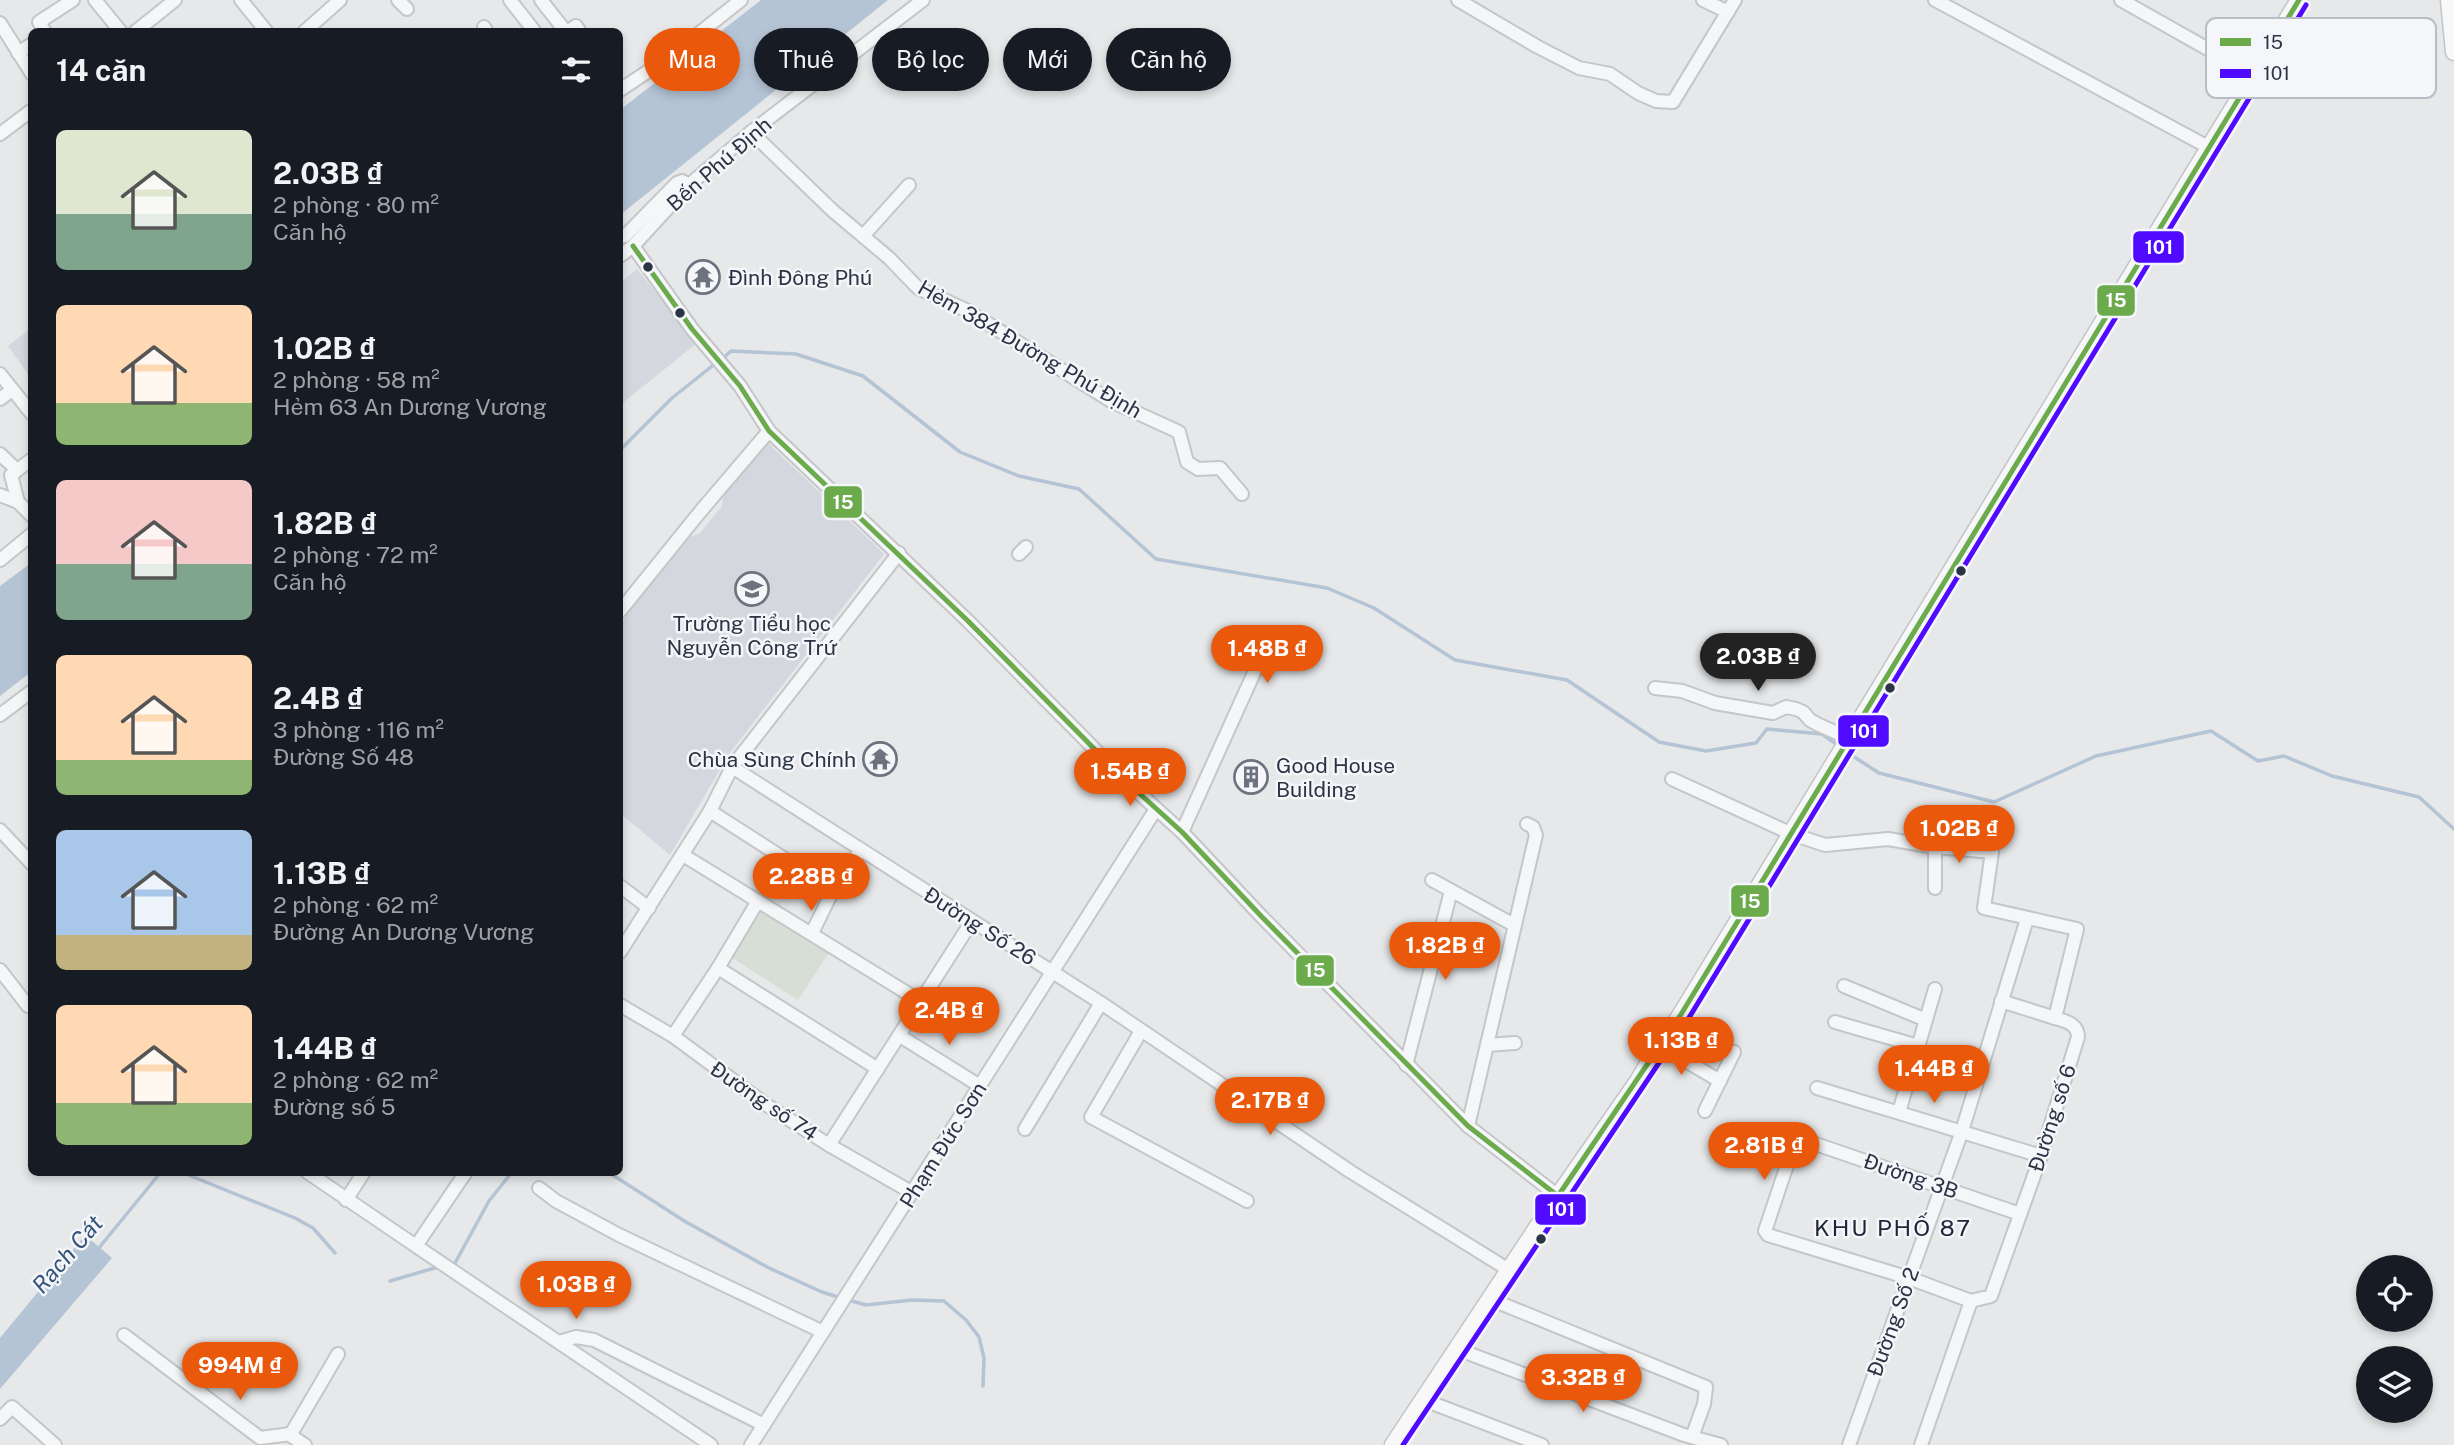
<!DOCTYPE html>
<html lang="vi">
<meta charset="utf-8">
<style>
:root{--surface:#171b24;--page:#20242c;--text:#f1f3f6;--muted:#9ea1a6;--accent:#ea580c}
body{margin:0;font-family:"Public Sans",sans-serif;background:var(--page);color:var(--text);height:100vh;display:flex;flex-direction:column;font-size:26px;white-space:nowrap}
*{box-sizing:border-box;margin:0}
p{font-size:23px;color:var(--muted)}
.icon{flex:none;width:38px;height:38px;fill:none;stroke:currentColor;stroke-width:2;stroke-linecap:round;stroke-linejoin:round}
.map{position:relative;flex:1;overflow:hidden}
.drawer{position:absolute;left:28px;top:28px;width:595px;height:1148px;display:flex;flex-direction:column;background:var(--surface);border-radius:10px;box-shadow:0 4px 10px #0003}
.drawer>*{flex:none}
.top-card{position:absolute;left:644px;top:28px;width:665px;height:63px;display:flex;gap:14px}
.tools{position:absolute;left:2356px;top:1255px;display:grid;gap:14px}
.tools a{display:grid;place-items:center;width:77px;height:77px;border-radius:50%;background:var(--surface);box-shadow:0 4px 10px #0003;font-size:35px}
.price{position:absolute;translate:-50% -60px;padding:0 16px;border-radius:24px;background:var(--accent);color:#fff;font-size:23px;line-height:46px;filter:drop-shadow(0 2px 4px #0008)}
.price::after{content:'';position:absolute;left:50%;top:42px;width:21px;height:16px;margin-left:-10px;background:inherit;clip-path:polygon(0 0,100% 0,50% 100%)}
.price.selected{background:#222;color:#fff}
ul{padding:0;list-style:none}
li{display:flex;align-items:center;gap:21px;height:175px;padding:0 28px}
li span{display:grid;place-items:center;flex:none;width:196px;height:140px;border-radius:10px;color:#555}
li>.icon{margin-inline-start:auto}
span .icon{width:84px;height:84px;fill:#fffc;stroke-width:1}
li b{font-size:30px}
h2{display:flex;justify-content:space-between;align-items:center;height:84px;padding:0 28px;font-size:30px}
.pill{padding:0 24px;border-radius:32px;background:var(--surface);box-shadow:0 4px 10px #0003;font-size:24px;line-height:63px}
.pill.selected{background:var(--accent);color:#fff}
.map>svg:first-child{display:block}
.built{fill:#d4d7dd}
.green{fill:#d6ded6}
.water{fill:#b4c4d5}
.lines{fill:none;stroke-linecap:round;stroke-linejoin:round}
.stream{stroke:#b4c4d5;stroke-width:3.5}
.minor-casing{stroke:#c4c6c8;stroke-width:16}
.major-casing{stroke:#c2c5c8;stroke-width:19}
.minor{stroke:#f5f6f7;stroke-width:12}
.major{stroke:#f8f8f8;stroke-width:16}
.bus-1-casing{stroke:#f4f6f9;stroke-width:10}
.bus-2-casing{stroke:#f4f6f9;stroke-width:10}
.bus-1{stroke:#6bab4c;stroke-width:5}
.bus-2{stroke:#4f0aff;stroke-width:5}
.bus-dot{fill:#2b3445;stroke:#f4f6f9;stroke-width:2.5}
.labels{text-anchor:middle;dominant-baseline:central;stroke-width:5;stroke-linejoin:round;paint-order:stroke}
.street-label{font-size:21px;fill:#2b3445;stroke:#f4f6f9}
.poi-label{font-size:21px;fill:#2b3445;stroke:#f4f6f9;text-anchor:start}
.neighbourhood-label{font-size:23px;letter-spacing:2px;fill:#1d2536;stroke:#f4f6f9}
.water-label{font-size:23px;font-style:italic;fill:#34527a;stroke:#f4f6f9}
.key{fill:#f4f6f9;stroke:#b8bcc3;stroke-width:2}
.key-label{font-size:19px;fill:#2b3445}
.line-badge{stroke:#f4f6f9;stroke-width:2.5}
.badge-label{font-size:19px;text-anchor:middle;font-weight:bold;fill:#fff}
</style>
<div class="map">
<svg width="2454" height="1445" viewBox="0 0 2454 1445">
<rect width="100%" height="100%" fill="#e6e8ea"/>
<g class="built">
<polygon points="637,269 697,343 620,405 620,283"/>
<polygon points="31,328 31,378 8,346"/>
<polygon points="768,443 884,554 729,754 670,855 620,813 620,624 687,538 700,533 722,506 723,496"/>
</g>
<polygon class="green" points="761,907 830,951 798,1000 729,956"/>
<g class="water">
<polygon points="761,0 888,0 620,215 620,110"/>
<polygon points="31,563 31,672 0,696 0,586"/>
<polygon points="85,1235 112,1258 0,1389 0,1338"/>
</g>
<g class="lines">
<g class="stream">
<polyline points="722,359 731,351 796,354 863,376 960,452 1019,476 1079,489 1156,559 1327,588 1374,608 1455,660 1567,680 1659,742 1706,751 1756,743 1767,729 1822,734 1839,746"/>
<polyline points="620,450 672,398 716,363"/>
<polyline points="1845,751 1879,773 1994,802 2096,756 2211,731 2258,761 2284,756 2332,776 2419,797 2454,829"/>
<polyline points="181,1172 295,1218 313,1228 335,1253"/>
<polyline points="608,1172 686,1222 769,1268 822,1292 841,1298"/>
<polyline points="98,1249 161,1172"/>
<polyline points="449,1264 455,1263 489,1201 512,1172"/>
<polyline points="390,1281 438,1267"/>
<polyline points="848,1300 866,1305 912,1300 944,1301 966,1320 979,1337 984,1358 983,1386"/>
</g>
<g class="minor-casing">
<g id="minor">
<polyline points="95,0 121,32"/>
<polyline points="241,0 267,32"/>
<polyline points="398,0 407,9"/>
<polyline points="510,0 535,32"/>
<polyline points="541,0 566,32"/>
<polyline points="1458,0 1538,47 1579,68 1610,74 1638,93 1656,101 1673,102 1735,0"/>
<polyline points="1703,0 1728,12"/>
<polyline points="1935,0 2210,148"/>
<polyline points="2121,0 2254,75"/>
<polyline points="0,23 32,74"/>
<polyline points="484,27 487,32"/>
<polyline points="45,32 39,22 73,0"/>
<polyline points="135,32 175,0"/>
<polyline points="304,32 340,0"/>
<polyline points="567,32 576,26 580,32"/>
<polyline points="18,53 32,44"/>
<polyline points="620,90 668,58 741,0"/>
<polyline points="751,132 833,211 889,258 918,288 968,311 1111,401 1179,432 1187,462 1198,469 1220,468 1242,494"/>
<polyline points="0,134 32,110"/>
<polyline points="863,236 909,185"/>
<polyline points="620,237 625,236 677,183 682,181 689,185"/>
<polyline points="633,246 692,329 740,386 769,431 968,621 1129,784 1182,832 1262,917 1468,1126 1558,1196"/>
<polyline points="620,256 633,246 689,185 751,132 923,0"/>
<polyline points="0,374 32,414"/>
<polyline points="0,399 12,390"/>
<polyline points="0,454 17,470"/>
<polyline points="0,495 18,502 32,516"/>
<polyline points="18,502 11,475 32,459"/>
<polyline points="1019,554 1026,547"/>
<polyline points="0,560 32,534"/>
<polyline points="620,611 700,512 769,431"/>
<polyline points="1655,688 1682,691 1715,703 1773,713 1786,707 1796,709 1803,712 1810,720 1817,724 1837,733 1851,736"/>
<polyline points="0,715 32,691"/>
<polyline points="732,767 1101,1003 1351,1172 1509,1270"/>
<path d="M1672,779L1792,834L1825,845L1888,839L1935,847L1992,852L1984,908L2077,929L2055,1018C2066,1021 2078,1024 2078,1037L2041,1156L1991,1296L1971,1301"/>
<polyline points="710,811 833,890"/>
<polyline points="0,830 32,864"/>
<polyline points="1182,832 1263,653"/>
<polyline points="1935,847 1935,888"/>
<polyline points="683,855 920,1001"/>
<polyline points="1432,880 1514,925"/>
<polyline points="620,886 649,908"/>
<polyline points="812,933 833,890 861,850"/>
<polyline points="620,952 710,811 732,767 899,553"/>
<polyline points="718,968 878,1069"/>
<polyline points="0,970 28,1006"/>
<polyline points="1844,986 1926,1020"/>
<polyline points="2001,1001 2055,1018"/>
<polyline points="620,1005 673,1036 765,1104 829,1145 911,1192"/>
<polyline points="1835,1022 1918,1046"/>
<polyline points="1141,1031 1091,1117 1247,1201"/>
<polyline points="673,1036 718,968 758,901"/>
<polyline points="900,1036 980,1086"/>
<polyline points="1487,1045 1515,1043"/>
<polyline points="1659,1045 1720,1081"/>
<polyline points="1406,1065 1451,891"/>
<polyline points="1817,1088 2041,1156"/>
<polyline points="1705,1111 1734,1052"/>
<polyline points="1899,1112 1935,989"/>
<polyline points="1468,1126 1536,835 1533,827 1527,824"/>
<polyline points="1025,1129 1101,1003"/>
<polyline points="829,1145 972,921"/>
<polyline points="307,1172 416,1246 466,1172"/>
<polyline points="539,1188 556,1201 619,1235 823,1332"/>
<polyline points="346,1200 364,1172"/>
<polyline points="416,1246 711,1445"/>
<polyline points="1490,1299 1706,1387 1704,1404 1692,1437"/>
<polyline points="1971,1301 1909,1278 1768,1235 1765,1231 1794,1144 1801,1139 2020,1214"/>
<polyline points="124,1335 260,1438 291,1434 338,1354"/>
<polyline points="559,1342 576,1337 594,1340 764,1425"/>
<polyline points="1457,1349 1684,1435 1721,1445"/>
<polyline points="1424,1400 1542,1445"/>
<polyline points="0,1419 12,1407 55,1445"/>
<polyline points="288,1434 305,1445"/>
<polyline points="751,1445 1156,809"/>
<polyline points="1849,1445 1962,1131 2027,919"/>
<polyline points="1921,1445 1971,1301"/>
</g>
</g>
<g class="major-casing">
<g id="major">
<polyline points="2449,0 2454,52"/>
<polyline points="1393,1445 1558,1196 1638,1081 1659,1045 1680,1016 2299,0"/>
</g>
</g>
<use href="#minor" class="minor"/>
<use href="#major" class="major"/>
<g class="bus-1-casing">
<g id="bus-1">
<polyline points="633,246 692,329 740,386 769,431 968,621 1129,784 1182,832 1262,917 1468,1126 1558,1196"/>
<polyline points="1558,1196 1680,1016 2299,0"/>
</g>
</g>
<g class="bus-2-casing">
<polyline id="bus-2" points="1403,1445 1687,1021 2306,5"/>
</g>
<use href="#bus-1" class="bus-1"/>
<use href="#bus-2" class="bus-2"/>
</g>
<defs>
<g id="temple-ring" transform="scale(1.75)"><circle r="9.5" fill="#f4f6f9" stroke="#6c737f" stroke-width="1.5"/><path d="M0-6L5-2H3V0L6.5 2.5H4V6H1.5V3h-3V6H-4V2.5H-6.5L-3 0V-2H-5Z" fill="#6c737f"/></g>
<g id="school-ring" transform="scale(1.75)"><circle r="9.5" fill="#f4f6f9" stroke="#6c737f" stroke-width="1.5"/><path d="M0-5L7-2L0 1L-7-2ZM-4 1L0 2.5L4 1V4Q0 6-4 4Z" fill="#6c737f"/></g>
<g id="building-ring" transform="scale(1.75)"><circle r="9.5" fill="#f4f6f9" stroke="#6c737f" stroke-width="1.5"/><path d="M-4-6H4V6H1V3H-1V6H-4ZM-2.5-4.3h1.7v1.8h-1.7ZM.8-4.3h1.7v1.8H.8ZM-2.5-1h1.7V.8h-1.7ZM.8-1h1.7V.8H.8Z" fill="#6c737f"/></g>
</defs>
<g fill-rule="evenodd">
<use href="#temple-ring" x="703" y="277"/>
<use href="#school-ring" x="752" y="589"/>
<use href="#temple-ring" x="880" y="759"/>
<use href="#building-ring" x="1251" y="777"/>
</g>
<g class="bus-dot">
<circle cx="648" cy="267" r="6"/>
<circle cx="680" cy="313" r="6"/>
<circle cx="1961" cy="571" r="6"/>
<circle cx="1890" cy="688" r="6"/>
<circle cx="1541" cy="1239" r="6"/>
</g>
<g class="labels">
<g class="street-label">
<text transform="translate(719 164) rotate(-41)">Bến Phú Định</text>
<text transform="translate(1030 349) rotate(30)">Hẻm 384 Đường Phú Định</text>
<text transform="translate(980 926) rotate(32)">Đường Số 26</text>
<text transform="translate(764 1101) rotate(34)">Đường số 74</text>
<text transform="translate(2052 1118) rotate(-72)">Đường số 6</text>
<text transform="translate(943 1145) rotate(-58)">Phạm Đức Sơn</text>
<text transform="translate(1911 1176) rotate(19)">Đường 3B</text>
<text transform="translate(1893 1322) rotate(-70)">Đường Số 2</text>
</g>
<g class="poi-label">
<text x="728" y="277">Đình Đông Phú</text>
<text x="752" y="623" text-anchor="middle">Trường Tiểu học<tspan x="752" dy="24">Nguyễn Công Trứ</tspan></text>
<text x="856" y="759" text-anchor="end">Chùa Sùng Chính</text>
<text x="1276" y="765">Good House<tspan x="1276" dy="24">Building</tspan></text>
</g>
<g class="neighbourhood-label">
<text x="1893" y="1227">KHU PHỐ 87</text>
</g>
<g class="water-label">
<text transform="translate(67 1254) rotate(-49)">Rạch Cát</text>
</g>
</g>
<rect x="2206" y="18" width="230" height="80" rx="10" class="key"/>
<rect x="2220" y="38" width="31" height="8" fill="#6bab4c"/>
<rect x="2220" y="69" width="31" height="9" fill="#4f0aff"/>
<g class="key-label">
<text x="2263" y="49">15</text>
<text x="2263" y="80">101</text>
</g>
<g class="line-badge">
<rect x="2132" y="230" width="53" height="34" rx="7" fill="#4f0aff"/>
<rect x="2096" y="284" width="40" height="33" rx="7" fill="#6bab4c"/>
<rect x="823" y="485" width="40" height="34" rx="7" fill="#6bab4c"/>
<rect x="1837" y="714" width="53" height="34" rx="7" fill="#4f0aff"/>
<rect x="1730" y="884" width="40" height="34" rx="7" fill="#6bab4c"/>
<rect x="1295" y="954" width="40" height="33" rx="7" fill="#6bab4c"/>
<rect x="1534" y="1193" width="53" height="33" rx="7" fill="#4f0aff"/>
</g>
<g class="badge-label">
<text x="2159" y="254">101</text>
<text x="2116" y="307">15</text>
<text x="843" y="509">15</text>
<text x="1864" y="738">101</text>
<text x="1750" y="908">15</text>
<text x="1315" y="977">15</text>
<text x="1561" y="1216">101</text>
</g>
</svg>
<div class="tools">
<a><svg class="icon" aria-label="locate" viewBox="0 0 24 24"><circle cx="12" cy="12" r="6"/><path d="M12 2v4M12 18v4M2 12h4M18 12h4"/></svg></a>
<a><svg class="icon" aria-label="layers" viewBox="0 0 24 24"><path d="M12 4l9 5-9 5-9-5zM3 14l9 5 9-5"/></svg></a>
</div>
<b class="price" style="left:1267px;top:685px">1.48B ₫</b>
<b class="price selected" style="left:1758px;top:693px">2.03B ₫</b>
<b class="price" style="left:1130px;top:808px">1.54B ₫</b>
<b class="price" style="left:1959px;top:865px">1.02B ₫</b>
<b class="price" style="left:811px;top:913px">2.28B ₫</b>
<b class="price" style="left:1445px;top:982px">1.82B ₫</b>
<b class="price" style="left:949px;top:1047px">2.4B ₫</b>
<b class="price" style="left:1681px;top:1077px">1.13B ₫</b>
<b class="price" style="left:1934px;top:1105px">1.44B ₫</b>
<b class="price" style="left:1270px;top:1137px">2.17B ₫</b>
<b class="price" style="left:1764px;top:1182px">2.81B ₫</b>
<b class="price" style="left:576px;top:1321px">1.03B ₫</b>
<b class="price" style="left:240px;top:1402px">994M ₫</b>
<b class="price" style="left:1583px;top:1414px">3.32B ₫</b>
<div class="top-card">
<a class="pill selected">Mua</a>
<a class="pill">Thuê</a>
<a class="pill">Bộ lọc</a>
<a class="pill">Mới</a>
<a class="pill">Căn hộ</a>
</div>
<section class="drawer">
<h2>14 căn<svg class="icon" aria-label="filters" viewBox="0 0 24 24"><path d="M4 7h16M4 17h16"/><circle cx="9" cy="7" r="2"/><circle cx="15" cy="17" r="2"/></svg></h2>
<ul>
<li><span style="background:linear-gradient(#dfe7d0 60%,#7fa58c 0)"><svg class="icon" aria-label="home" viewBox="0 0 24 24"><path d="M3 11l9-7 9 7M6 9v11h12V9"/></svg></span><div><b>2.03B ₫</b><p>2 phòng · 80 m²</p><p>Căn hộ</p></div></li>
<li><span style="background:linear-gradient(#ffd9b3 70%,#8fb573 0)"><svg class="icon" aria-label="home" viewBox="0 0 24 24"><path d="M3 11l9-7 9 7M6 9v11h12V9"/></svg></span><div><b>1.02B ₫</b><p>2 phòng · 58 m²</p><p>Hẻm 63 An Dương Vương</p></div></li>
<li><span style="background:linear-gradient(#f6c9c9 60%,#7fa58c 0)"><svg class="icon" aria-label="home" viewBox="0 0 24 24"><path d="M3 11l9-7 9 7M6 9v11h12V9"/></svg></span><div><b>1.82B ₫</b><p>2 phòng · 72 m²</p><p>Căn hộ</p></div></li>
<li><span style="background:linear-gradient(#ffd9b3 75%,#8fb573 0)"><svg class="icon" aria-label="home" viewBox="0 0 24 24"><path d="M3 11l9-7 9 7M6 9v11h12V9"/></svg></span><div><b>2.4B ₫</b><p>3 phòng · 116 m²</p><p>Đường Số 48</p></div></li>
<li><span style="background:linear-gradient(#a9c7e8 75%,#c2b280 0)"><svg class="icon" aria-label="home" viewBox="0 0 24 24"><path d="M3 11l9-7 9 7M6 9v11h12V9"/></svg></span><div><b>1.13B ₫</b><p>2 phòng · 62 m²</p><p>Đường An Dương Vương</p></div></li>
<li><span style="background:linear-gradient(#ffd9b3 70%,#8fb573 0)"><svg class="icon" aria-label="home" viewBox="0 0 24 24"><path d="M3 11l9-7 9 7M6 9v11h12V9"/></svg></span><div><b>1.44B ₫</b><p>2 phòng · 62 m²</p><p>Đường số 5</p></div></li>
</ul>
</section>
</div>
